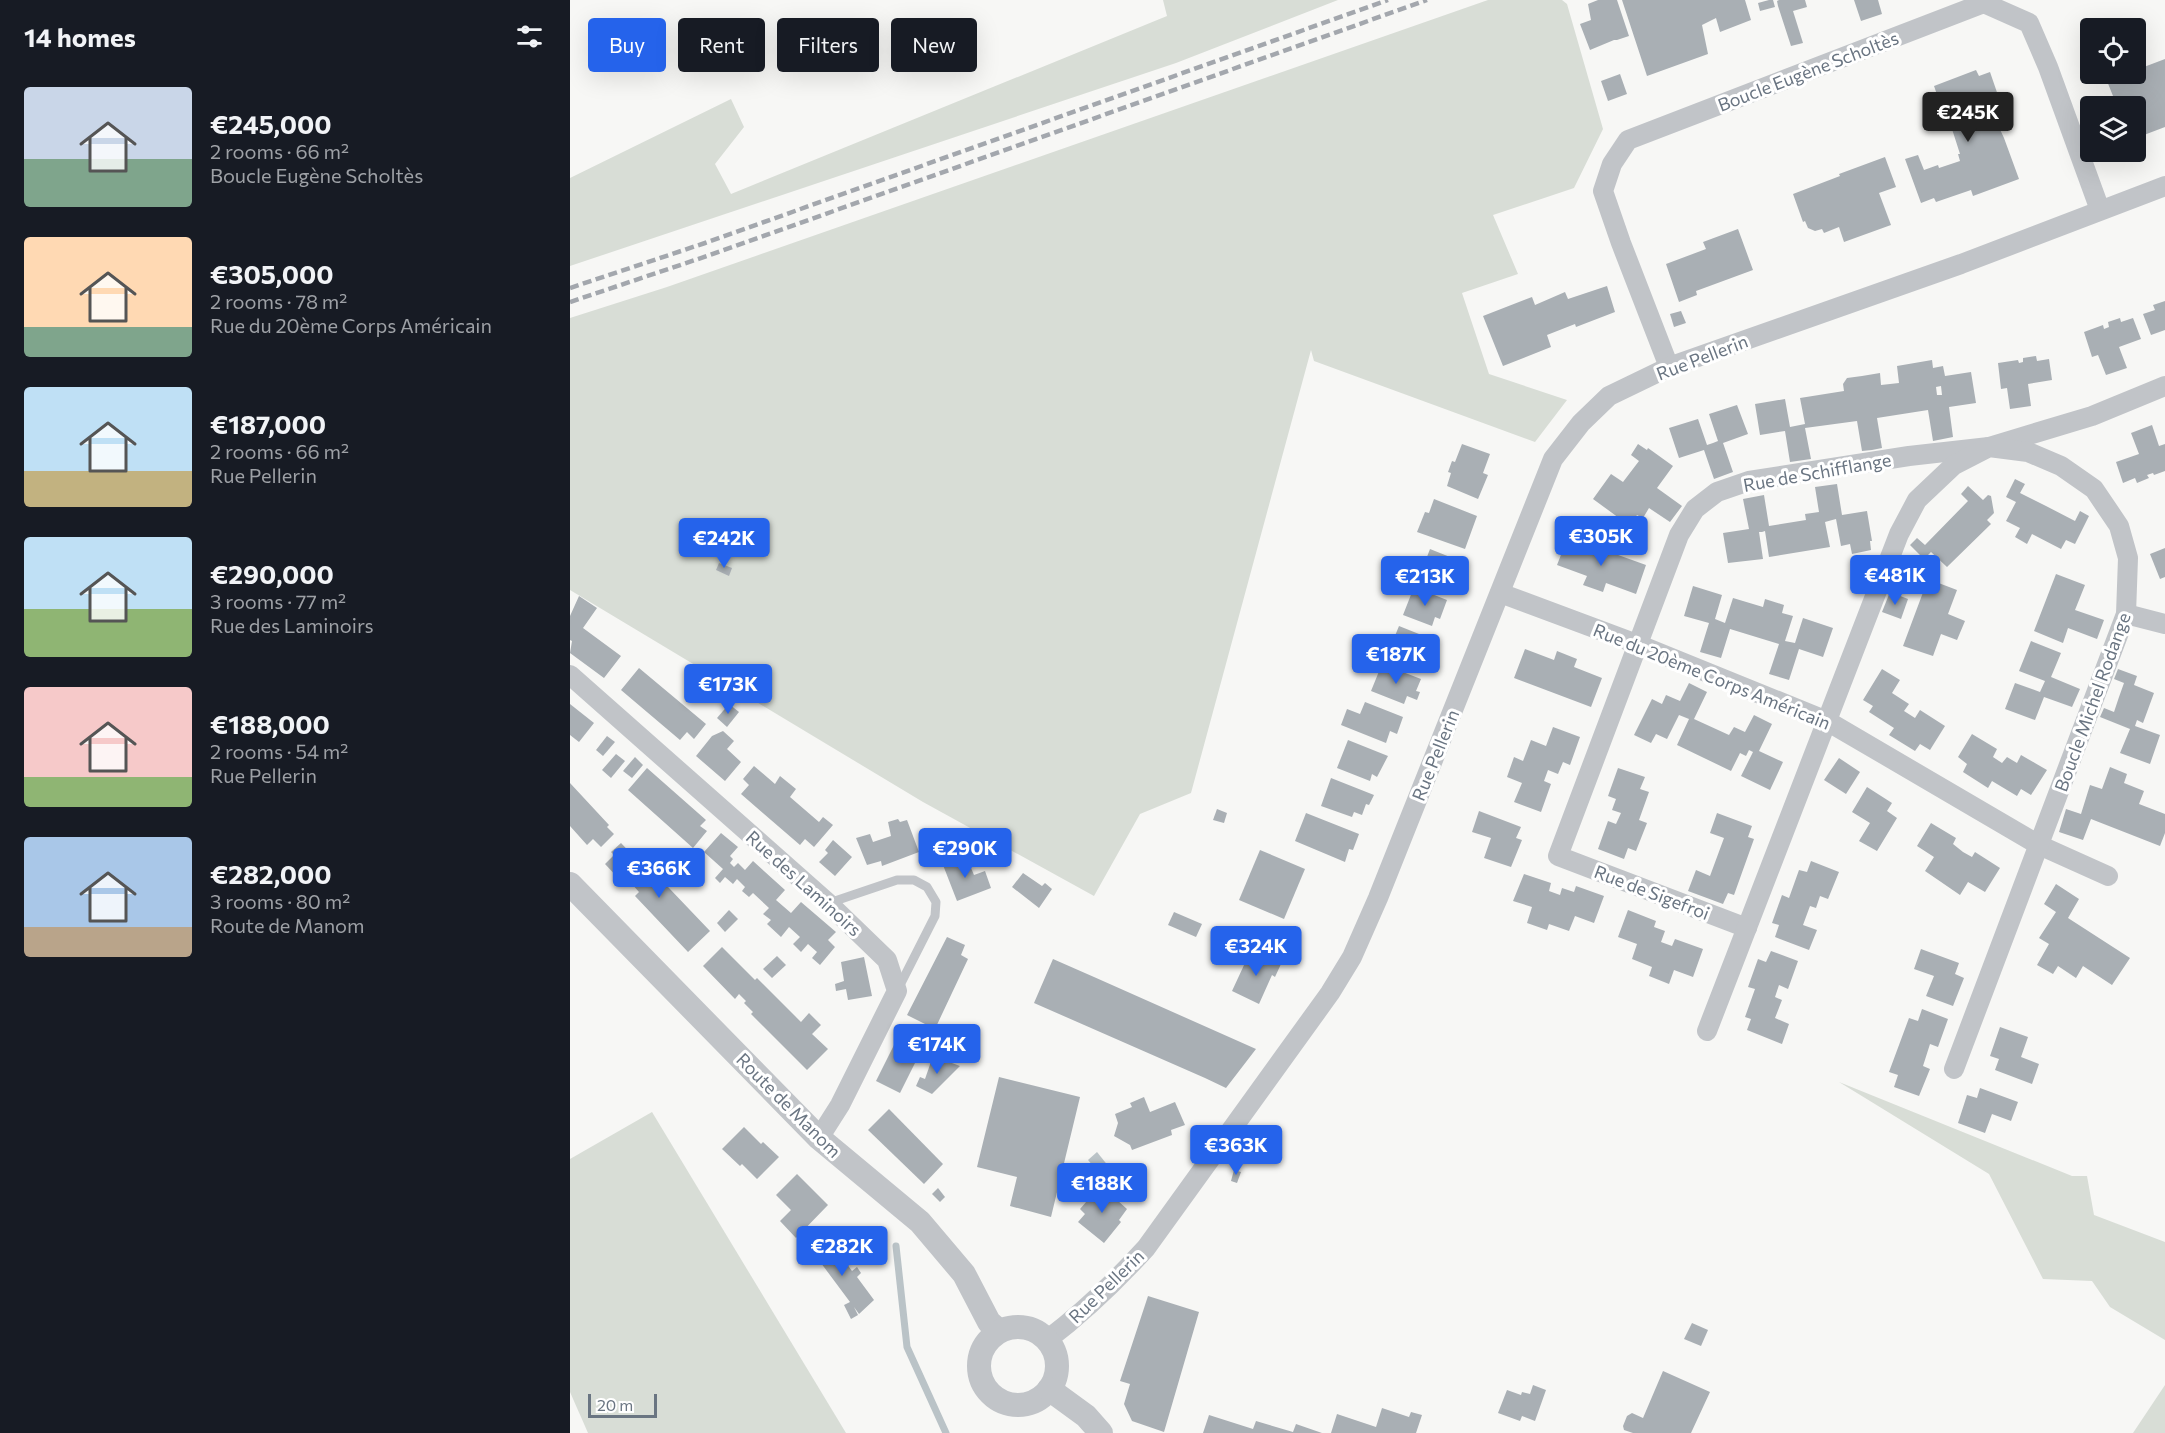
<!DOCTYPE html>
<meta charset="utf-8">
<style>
:root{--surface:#171b24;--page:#242831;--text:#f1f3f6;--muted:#9ea1a6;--accent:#2563eb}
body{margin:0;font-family:Commissioner,sans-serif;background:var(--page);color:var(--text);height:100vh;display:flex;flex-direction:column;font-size:22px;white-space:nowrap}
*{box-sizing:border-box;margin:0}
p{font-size:20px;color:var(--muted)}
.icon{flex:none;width:33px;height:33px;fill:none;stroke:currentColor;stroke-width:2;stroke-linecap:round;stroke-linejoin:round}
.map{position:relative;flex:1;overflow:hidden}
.drawer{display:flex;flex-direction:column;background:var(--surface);width:570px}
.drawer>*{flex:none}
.guide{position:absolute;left:18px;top:18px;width:570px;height:54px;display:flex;gap:12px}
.buttons{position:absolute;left:1510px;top:18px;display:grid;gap:12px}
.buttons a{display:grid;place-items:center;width:66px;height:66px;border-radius:6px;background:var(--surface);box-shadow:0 6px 24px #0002;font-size:30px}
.scale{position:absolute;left:18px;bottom:15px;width:69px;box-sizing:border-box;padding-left:6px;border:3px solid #6a7582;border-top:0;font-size:16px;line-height:21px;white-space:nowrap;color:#6a7582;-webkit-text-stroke:4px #fff;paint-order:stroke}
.price{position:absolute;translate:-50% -51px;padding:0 14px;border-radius:6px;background:var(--accent);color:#fff;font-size:20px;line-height:39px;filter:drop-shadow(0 2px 3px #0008)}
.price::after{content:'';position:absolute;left:50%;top:36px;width:18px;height:14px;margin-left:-9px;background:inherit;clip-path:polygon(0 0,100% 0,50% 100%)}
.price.on{background:#222;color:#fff}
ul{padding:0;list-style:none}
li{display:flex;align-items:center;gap:18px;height:150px;padding:0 24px}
li span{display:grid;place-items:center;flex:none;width:168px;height:120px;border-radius:6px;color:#555}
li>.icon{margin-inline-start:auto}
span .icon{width:72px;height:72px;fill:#fffc;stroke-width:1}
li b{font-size:26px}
h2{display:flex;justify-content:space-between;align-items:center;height:72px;padding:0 24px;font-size:26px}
.chip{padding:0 21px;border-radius:6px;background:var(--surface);box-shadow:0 6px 24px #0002;font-size:21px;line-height:54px}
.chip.on{background:var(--accent);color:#fff}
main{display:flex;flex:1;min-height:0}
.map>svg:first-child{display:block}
.green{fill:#d8ddd6}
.water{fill:#bac3c7}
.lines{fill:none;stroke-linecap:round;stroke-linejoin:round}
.stream{stroke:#bac3c7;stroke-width:7}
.building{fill:#a9afb4;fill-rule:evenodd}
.service{stroke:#c1c4c8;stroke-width:9}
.minor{stroke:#c1c4c8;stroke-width:20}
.tertiary{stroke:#c1c4c8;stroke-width:24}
.rail{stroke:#a3a7ad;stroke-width:4.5;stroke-dasharray:9 4.5;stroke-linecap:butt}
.labels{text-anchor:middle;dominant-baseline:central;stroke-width:6;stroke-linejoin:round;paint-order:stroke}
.street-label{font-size:18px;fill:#6a7582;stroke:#fff}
</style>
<main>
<section class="drawer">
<h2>14 homes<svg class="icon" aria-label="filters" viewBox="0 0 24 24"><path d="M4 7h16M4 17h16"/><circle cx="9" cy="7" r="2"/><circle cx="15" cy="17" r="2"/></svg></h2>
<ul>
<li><span style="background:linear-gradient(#c9d6e8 60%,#7fa58c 0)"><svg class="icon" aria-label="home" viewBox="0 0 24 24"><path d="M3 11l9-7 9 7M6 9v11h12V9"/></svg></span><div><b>€245,000</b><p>2 rooms · 66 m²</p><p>Boucle Eugène Scholtès</p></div></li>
<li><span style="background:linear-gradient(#ffd9b3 75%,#7fa58c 0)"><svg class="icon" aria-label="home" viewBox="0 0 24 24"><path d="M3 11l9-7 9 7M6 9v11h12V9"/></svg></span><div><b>€305,000</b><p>2 rooms · 78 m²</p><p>Rue du 20ème Corps Américain</p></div></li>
<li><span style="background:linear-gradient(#bfe0f5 70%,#c2b280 0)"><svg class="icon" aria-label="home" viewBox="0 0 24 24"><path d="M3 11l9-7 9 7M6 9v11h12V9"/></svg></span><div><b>€187,000</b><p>2 rooms · 66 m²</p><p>Rue Pellerin</p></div></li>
<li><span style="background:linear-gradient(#bfe0f5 60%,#8fb573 0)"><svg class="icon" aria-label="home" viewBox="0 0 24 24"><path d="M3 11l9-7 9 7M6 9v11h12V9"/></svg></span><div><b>€290,000</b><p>3 rooms · 77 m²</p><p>Rue des Laminoirs</p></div></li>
<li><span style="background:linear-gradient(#f6c9c9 75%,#8fb573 0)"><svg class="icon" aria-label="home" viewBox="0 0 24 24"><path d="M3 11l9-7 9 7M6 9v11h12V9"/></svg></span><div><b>€188,000</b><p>2 rooms · 54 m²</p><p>Rue Pellerin</p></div></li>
<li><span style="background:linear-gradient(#a9c7e8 75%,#b9a48a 0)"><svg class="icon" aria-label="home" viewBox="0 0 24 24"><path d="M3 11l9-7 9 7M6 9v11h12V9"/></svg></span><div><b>€282,000</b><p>3 rooms · 80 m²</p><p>Route de Manom</p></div></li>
</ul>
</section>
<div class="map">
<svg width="1595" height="1433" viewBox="0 0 1595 1433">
<rect width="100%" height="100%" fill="#f7f7f5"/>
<g class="green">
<polygon points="593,0 768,0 606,63 0,266 0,178 161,99 174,127 145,164 161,194 597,16"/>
<polygon points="918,0 992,0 997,4 1033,129 1004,188 923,215 948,274 892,293 919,374 997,400 965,442 744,361 741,350 621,793 570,814 524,896 353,802 0,590 0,318 97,287"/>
<polygon points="1269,1082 1502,1176 1517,1176 1524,1215 1595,1242 1595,1340 1540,1307 1522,1281 1473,1279 1419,1174"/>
<polygon points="82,1112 276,1433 18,1433 0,1392 0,1159"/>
<polygon points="1595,1385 1595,1433 1563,1433"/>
</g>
<polygon class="water" points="527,1152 543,1172 535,1180 518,1160"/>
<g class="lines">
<polyline class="stream" points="326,1246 337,1347 376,1433"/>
</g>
<g class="building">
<polygon points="1028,0 1047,0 1059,36 1047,40 1044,40 1020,50 1010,24 1021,20 1018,4"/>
<polygon points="1052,0 1175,0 1181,20 1150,32 1146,18 1132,25 1138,54 1077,76"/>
<polygon points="1199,0 1203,0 1205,7 1190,11 1188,3"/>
<polygon points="1209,0 1235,0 1237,7 1223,11 1233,43 1221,46 1208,6 1207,1"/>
<polygon points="1284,0 1308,0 1312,14 1291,21"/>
<polygon points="1595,59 1595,127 1566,138 1566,106 1547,106 1537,81 1557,74 1566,74 1566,70"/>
<polygon points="1406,70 1409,76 1420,72 1431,104 1420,108 1434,138 1449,179 1403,196 1401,190 1366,202 1364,198 1351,203 1335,159 1348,155 1354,170 1368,165 1369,168 1390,161 1388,154 1390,154 1382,129 1379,122 1377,123 1364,86"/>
<polygon points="1050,74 1057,94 1038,101 1031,81"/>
<polygon points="1315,157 1326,187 1309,193 1321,225 1274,242 1269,227 1254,233 1252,229 1245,231 1238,228 1235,221 1233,222 1223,194 1270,176 1269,174"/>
<polygon points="1168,229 1183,270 1126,291 1127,295 1109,302 1096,264 1136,249 1133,242"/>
<polygon points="1037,286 1045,312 1006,327 1005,324 977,335 981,347 933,366 913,316 962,297 965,305 995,292 998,299"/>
<polygon points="1595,301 1595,330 1581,335 1573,314 1585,310 1583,305"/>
<polygon points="1111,311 1116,323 1104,327 1100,314"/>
<polygon points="1550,318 1551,322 1563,318 1571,339 1549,347 1557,368 1536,375 1528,355 1522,357 1514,332 1533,325 1534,329 1539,327 1538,322"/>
<polygon points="1466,356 1467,361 1479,359 1482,380 1458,384 1461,406 1440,409 1437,388 1431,389 1428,363 1448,360 1449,363 1453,362 1453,358"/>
<path d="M1362,360L1363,368L1373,366L1375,376L1401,372L1406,403L1379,407L1383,437L1363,441L1358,410L1307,418L1312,448L1302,450L1292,451L1287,421L1235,428L1241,459L1220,462L1215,431L1190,435L1185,404L1215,399L1220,427L1235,424L1230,398L1274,391L1273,384L1277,378L1292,376L1310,373L1311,385L1329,383L1327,366ZM1371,386L1372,395H1367L1366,387Z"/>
<polygon points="1167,405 1178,434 1153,443 1163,472 1144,479 1134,450 1109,458 1099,428 1128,419 1137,445 1143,443 1148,441 1139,414"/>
<polygon points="1582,425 1589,446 1595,444 1595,471 1584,475 1583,473 1577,475 1579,478 1567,483 1565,478 1553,483 1546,462 1569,454 1561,433"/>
<polygon points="892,444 920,454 913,473 918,475 908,499 877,486 881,473 878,472 882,461 885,462"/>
<polygon points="1068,444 1077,450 1078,448 1103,466 1087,488 1112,506 1100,522 1079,508 1073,518 1067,515 1060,526 1023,499 1041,474 1053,482 1069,461 1061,455"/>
<polygon points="1445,479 1455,484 1450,493 1476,506 1505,521 1510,511 1519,516 1505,544 1496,540 1491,549 1462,534 1457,544 1445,537 1450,528 1436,521 1446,502 1436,497"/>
<polygon points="1267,484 1272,515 1297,511 1302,541 1300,541 1301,550 1282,554 1280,544 1271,546 1266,519 1255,522 1260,547 1199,557 1195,531 1192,532 1189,532 1193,559 1158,563 1153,533 1179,529 1173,499 1194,495 1199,526 1236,520 1235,514 1249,512 1245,487"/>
<polygon points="1398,486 1413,500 1418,495 1421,496 1424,513 1417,520 1421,524 1377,567 1361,552 1354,559 1340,545 1347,538 1355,545 1398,501 1391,494"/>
<polygon points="864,499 907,516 895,549 847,532 855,512 859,513"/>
<polygon points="998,537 1076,565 1066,594 1036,583 1033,592 1013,585 1017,576 987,565"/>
<polygon points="1595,548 1595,577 1590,579 1580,554"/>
<polygon points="860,549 895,563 889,579 885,577 881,587 850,575"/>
<polygon points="149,563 162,568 159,576 146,570"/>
<polygon points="1486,574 1515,585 1505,610 1534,620 1527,639 1498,628 1493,643 1464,631"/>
<polygon points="1358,579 1387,590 1378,614 1395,621 1387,640 1371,634 1363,656 1333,646"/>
<polygon points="1123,586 1152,595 1145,619 1155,623 1163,598 1193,607 1195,599 1214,605 1212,613 1223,616 1215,641 1225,643 1233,618 1263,628 1253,657 1229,649 1219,680 1199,674 1209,644 1160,629 1151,658 1130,652 1139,623 1114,616"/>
<polygon points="844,587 877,600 870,619 865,617 862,626 833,615"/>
<polygon points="1320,592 1338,599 1331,619 1312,612"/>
<polygon points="9,596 27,608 13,628 51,656 34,678 0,653 2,641 0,640 0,616"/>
<polygon points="829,626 869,642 859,663 851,660 849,665 818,653"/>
<polygon points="1461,641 1491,653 1481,677 1510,689 1502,707 1474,697 1465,720 1435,709 1445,683 1470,692 1475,681 1449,671"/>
<polygon points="955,649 984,660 987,651 1007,659 1004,667 1032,678 1021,707 944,678"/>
<polygon points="812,664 851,679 846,691 850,692 847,700 837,696 834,704 801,691"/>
<polygon points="69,668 136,724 124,739 117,732 110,740 51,690"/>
<polygon points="1312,669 1330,680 1322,693 1339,704 1334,711 1345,718 1350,710 1375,726 1360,750 1350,744 1345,751 1319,735 1324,728 1299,712 1303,706 1293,700"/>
<polygon points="1548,669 1567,676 1564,685 1584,693 1573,723 1567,720 1565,726 1590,735 1580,764 1550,753 1560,729 1530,717 1534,708 1544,712 1549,697 1554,683 1544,679"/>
<polygon points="1119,683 1137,692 1124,719 1159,735 1164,727 1175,732 1184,715 1202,724 1189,751 1213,762 1200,790 1171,776 1183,752 1179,750 1176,756 1170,753 1161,771 1107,745 1119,719 1109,715 1097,739 1086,734 1081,743 1064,735 1082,699 1092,704 1096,695 1110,701"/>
<polygon points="795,702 833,717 827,734 820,731 816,743 771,725 777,709 790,714"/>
<polygon points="0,704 24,723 9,742 0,735"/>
<polygon points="159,704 169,712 157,727 147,718"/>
<polygon points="983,727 1010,737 1000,765 993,762 988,774 978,770 974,781 981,784 971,812 944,802 952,783 937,777 944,757 953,761 961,740 976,746"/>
<polygon points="153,731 164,741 157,749 171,762 155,781 126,756 142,736"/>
<polygon points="1402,734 1427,749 1423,757 1432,763 1437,757 1447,763 1451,755 1477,770 1461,795 1451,789 1447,796 1422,781 1418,788 1393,772 1397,764 1388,757"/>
<polygon points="37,736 45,742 33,756 26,750"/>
<polygon points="778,740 818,756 807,777 802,774 800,781 767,768"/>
<polygon points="46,754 55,761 41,778 32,770"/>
<polygon points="65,757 73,765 62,778 53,771"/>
<polygon points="1269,758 1290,772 1276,794 1254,780"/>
<polygon points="184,766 205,784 210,776 226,789 220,797 249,822 253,817 263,825 244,847 235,839 230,845 171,794 179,785 173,779"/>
<polygon points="1540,767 1557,774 1554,783 1574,791 1569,804 1595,814 1595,833 1590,846 1521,819 1513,840 1489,832 1496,809 1511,814 1520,785 1532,789"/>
<polygon points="77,768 136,820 130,826 137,831 123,848 58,790"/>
<polygon points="1048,768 1075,777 1070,789 1079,792 1069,820 1077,823 1066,851 1058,848 1054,859 1028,849 1038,821 1046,824 1051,813 1042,810 1046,799 1038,796"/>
<polygon points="761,778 804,795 799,805 796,804 792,815 784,812 782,817 751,806"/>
<polygon points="0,783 39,825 37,827 44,834 31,847 23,839 17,845 0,826"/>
<polygon points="1297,787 1322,803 1317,811 1327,818 1307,851 1289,841 1300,823 1282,812"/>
<polygon points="647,809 657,813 654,823 643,820"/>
<polygon points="909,811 951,827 946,838 952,840 941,867 914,858 921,838 902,832"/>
<polygon points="736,813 789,834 783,850 779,849 775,862 725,841"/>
<polygon points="1147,813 1182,826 1178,837 1184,839 1164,895 1158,893 1153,904 1118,891 1126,870 1140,876 1154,838 1140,833"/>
<polygon points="328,819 330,822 337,820 349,852 312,866 311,861 297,865 286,838 300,834 303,842 321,836 318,822"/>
<polygon points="1361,823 1386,838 1383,844 1393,852 1402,857 1405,852 1430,868 1415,892 1398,882 1390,895 1355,871 1364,857 1347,846"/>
<polygon points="151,833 168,847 160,856 163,859 160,863 164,867 168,863 175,870 183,861 215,890 206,900 221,913 231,902 266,932 258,940 265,947 250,965 242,958 247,952 238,944 231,952 223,944 230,937 219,927 211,937 197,924 201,920 193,914 199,908 183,893 179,897 172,891 175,887 167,879 163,884 155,877 150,883 145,878 153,869 134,852"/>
<polygon points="263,840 282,857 265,876 249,862 258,853 255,850"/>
<polygon points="51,843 69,862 76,868 78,866 140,931 118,952 65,896 69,892 61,883 54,876 50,880 35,864 44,855 41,852"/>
<polygon points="690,850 735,869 714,919 669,900"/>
<polygon points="396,856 404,875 415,871 421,888 387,901 373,865"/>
<polygon points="1241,861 1269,872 1258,899 1250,896 1246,908 1240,906 1233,925 1247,930 1239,950 1205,937 1209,925 1202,923 1212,895 1219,898 1229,870 1237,872"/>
<polygon points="453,873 472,886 475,883 482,889 469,908 442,887"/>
<polygon points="954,874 981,883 979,891 990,895 992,888 1004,892 1006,886 1034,896 1024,923 1005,916 999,931 979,924 977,930 957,923 962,907 943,901"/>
<polygon points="1486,884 1509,899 1498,918 1560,958 1542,985 1513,966 1506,978 1488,966 1483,974 1467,965 1479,944 1469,938 1486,912 1474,904"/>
<polygon points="159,910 168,919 155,932 147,923"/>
<polygon points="1058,910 1086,921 1084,927 1095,931 1091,942 1102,946 1105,939 1133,949 1123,977 1104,970 1099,984 1079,976 1082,967 1062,959 1067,944 1048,937"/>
<polygon points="604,912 632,924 626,937 598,925"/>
<polygon points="377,937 395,945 391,955 398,959 365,1029 337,1015"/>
<polygon points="152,947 185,980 187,978 231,1022 239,1013 251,1025 242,1034 258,1049 237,1070 181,1014 183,1012 174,1003 176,1001 169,994 165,999 133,966"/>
<polygon points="1351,949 1389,963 1385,974 1394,978 1383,1006 1356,996 1364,976 1344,969"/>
<polygon points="681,950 711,964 705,977 702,975 689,1004 662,991"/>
<polygon points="1201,951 1228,961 1218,989 1209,985 1205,997 1212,1000 1205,1018 1219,1024 1212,1044 1177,1030 1181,1019 1175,1017 1185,989 1178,987 1188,959 1196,962"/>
<polygon points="207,956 216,965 202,978 193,969"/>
<polygon points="294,957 302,996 278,1000 276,989 266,991 265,984 274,981 271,962"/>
<polygon points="483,959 524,977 686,1049 656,1088 635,1078 464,1003"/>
<polygon points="1352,1009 1378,1019 1368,1047 1360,1044 1353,1066 1360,1069 1349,1096 1324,1087 1328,1075 1319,1072 1339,1018 1348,1021"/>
<polygon points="1430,1027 1458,1037 1451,1057 1469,1064 1462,1084 1425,1070 1429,1059 1420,1056"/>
<polygon points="327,1039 351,1051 330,1093 306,1081"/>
<polygon points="363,1056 390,1066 362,1094 346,1086 350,1077 355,1079"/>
<polygon points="429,1077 510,1097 481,1217 440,1206 447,1177 407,1167"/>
<polygon points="1410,1088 1448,1102 1441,1121 1422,1114 1415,1133 1388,1123 1397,1095 1407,1098"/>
<polygon points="574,1097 580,1112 605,1102 615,1125 601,1130 602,1135 562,1150 560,1145 544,1136 548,1123 545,1114 562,1107 560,1103"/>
<polygon points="319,1109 373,1164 354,1184 298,1130"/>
<polygon points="174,1127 191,1144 193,1142 209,1157 187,1179 172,1164 170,1166 152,1149"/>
<polygon points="664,1170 671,1172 667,1183 661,1181"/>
<polygon points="227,1174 258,1205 226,1238 210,1221 221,1210 206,1195"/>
<polygon points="530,1186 541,1196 546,1195 547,1200 557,1209 549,1220 551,1222 534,1243 508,1222 515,1214 510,1209"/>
<polygon points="368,1188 375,1197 370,1202 362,1194"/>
<polygon points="257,1237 282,1271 287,1267 291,1273 287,1277 304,1300 289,1314 284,1307 288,1315 281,1319 274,1305 280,1302 248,1259 243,1264 236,1253"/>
<polygon points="578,1296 629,1312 594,1432 562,1421 554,1404 560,1384 550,1381"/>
<polygon points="1122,1323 1138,1330 1131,1346 1114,1339"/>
<polygon points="1093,1371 1140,1392 1121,1433 1063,1433 1054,1430 1053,1426 1057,1416 1062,1413 1073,1418"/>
<polygon points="963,1385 976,1390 965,1421 952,1416 950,1421 928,1413 937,1390 951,1395 952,1392 960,1394"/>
<polygon points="812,1408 839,1417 841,1412 852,1415 846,1433 761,1433 767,1414 806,1427"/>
<polygon points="639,1415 683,1429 686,1421 723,1432 726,1424 752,1433 633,1433"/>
</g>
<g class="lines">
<polyline class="service" points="259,903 327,880 344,880 357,887 366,902 365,916 328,989"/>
<g class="minor">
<polyline points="1099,367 1051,243 1033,191 1042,164 1058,140 1414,3 1459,23 1478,67 1530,210"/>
<polyline points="930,593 1067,644 1257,721 1469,845 1538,876"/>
<polyline points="1556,614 1595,624"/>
<polyline points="0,675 258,903 317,960 327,991 270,1105 249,1138"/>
<polyline points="1177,928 988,856 1109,535 1125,509 1147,492 1179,481 1339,456 1419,447 1522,416 1595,386"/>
<polyline points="1137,1031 1329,534 1347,500 1384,465 1419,447 1458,452 1491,466 1524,489 1549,526 1558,558 1556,614 1384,1069"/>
<path d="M477,1340C514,1312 545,1282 576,1248L760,993L782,957L808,898L983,459L1011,423L1039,396L1099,367L1391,264L1595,186"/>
</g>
<g class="tertiary">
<polyline points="0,884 249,1138 350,1222 394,1274 419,1322 429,1331"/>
<circle cx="448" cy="1366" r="39"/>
<polyline points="479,1389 516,1416 531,1433"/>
</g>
<g class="rail">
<polyline points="0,288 135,243 818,0"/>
<polyline points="0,302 140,255 857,0"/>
</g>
</g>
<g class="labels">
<g class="street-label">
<text transform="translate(1238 71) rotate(-21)">Boucle Eugène Scholtès</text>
<text transform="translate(1132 357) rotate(-21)">Rue Pellerin</text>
<text transform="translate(1247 472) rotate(-10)">Rue de Schifflange</text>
<text transform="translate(1142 676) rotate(22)">Rue du 20ème Corps Américain</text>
<text transform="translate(1522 702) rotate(-70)">Boucle Michel Rodange</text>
<text transform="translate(865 755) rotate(-68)">Rue Pellerin</text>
<text transform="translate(234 883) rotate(42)">Rue des Laminoirs</text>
<text transform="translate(1082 892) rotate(21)">Rue de Sigefroi</text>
<text transform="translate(219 1105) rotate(45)">Route de Manom</text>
<text transform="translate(536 1286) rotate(-44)">Rue Pellerin</text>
</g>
</g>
</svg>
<div class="buttons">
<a><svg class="icon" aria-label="locate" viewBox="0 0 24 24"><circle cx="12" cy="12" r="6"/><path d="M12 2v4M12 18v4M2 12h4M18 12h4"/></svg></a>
<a><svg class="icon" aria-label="layers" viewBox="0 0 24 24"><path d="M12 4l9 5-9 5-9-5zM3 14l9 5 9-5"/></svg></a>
</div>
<div class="scale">20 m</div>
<b class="price on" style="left:1398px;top:143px">€245K</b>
<b class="price" style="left:1031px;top:567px">€305K</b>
<b class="price" style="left:154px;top:569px">€242K</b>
<b class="price" style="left:1325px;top:606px">€481K</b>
<b class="price" style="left:855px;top:607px">€213K</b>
<b class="price" style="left:826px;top:685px">€187K</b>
<b class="price" style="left:158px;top:715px">€173K</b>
<b class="price" style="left:395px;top:879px">€290K</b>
<b class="price" style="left:89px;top:899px">€366K</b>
<b class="price" style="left:686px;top:977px">€324K</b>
<b class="price" style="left:367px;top:1075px">€174K</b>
<b class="price" style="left:666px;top:1176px">€363K</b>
<b class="price" style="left:532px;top:1214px">€188K</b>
<b class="price" style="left:272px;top:1277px">€282K</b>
<div class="guide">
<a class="chip on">Buy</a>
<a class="chip">Rent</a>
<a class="chip">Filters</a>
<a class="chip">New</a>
</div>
</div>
</main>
